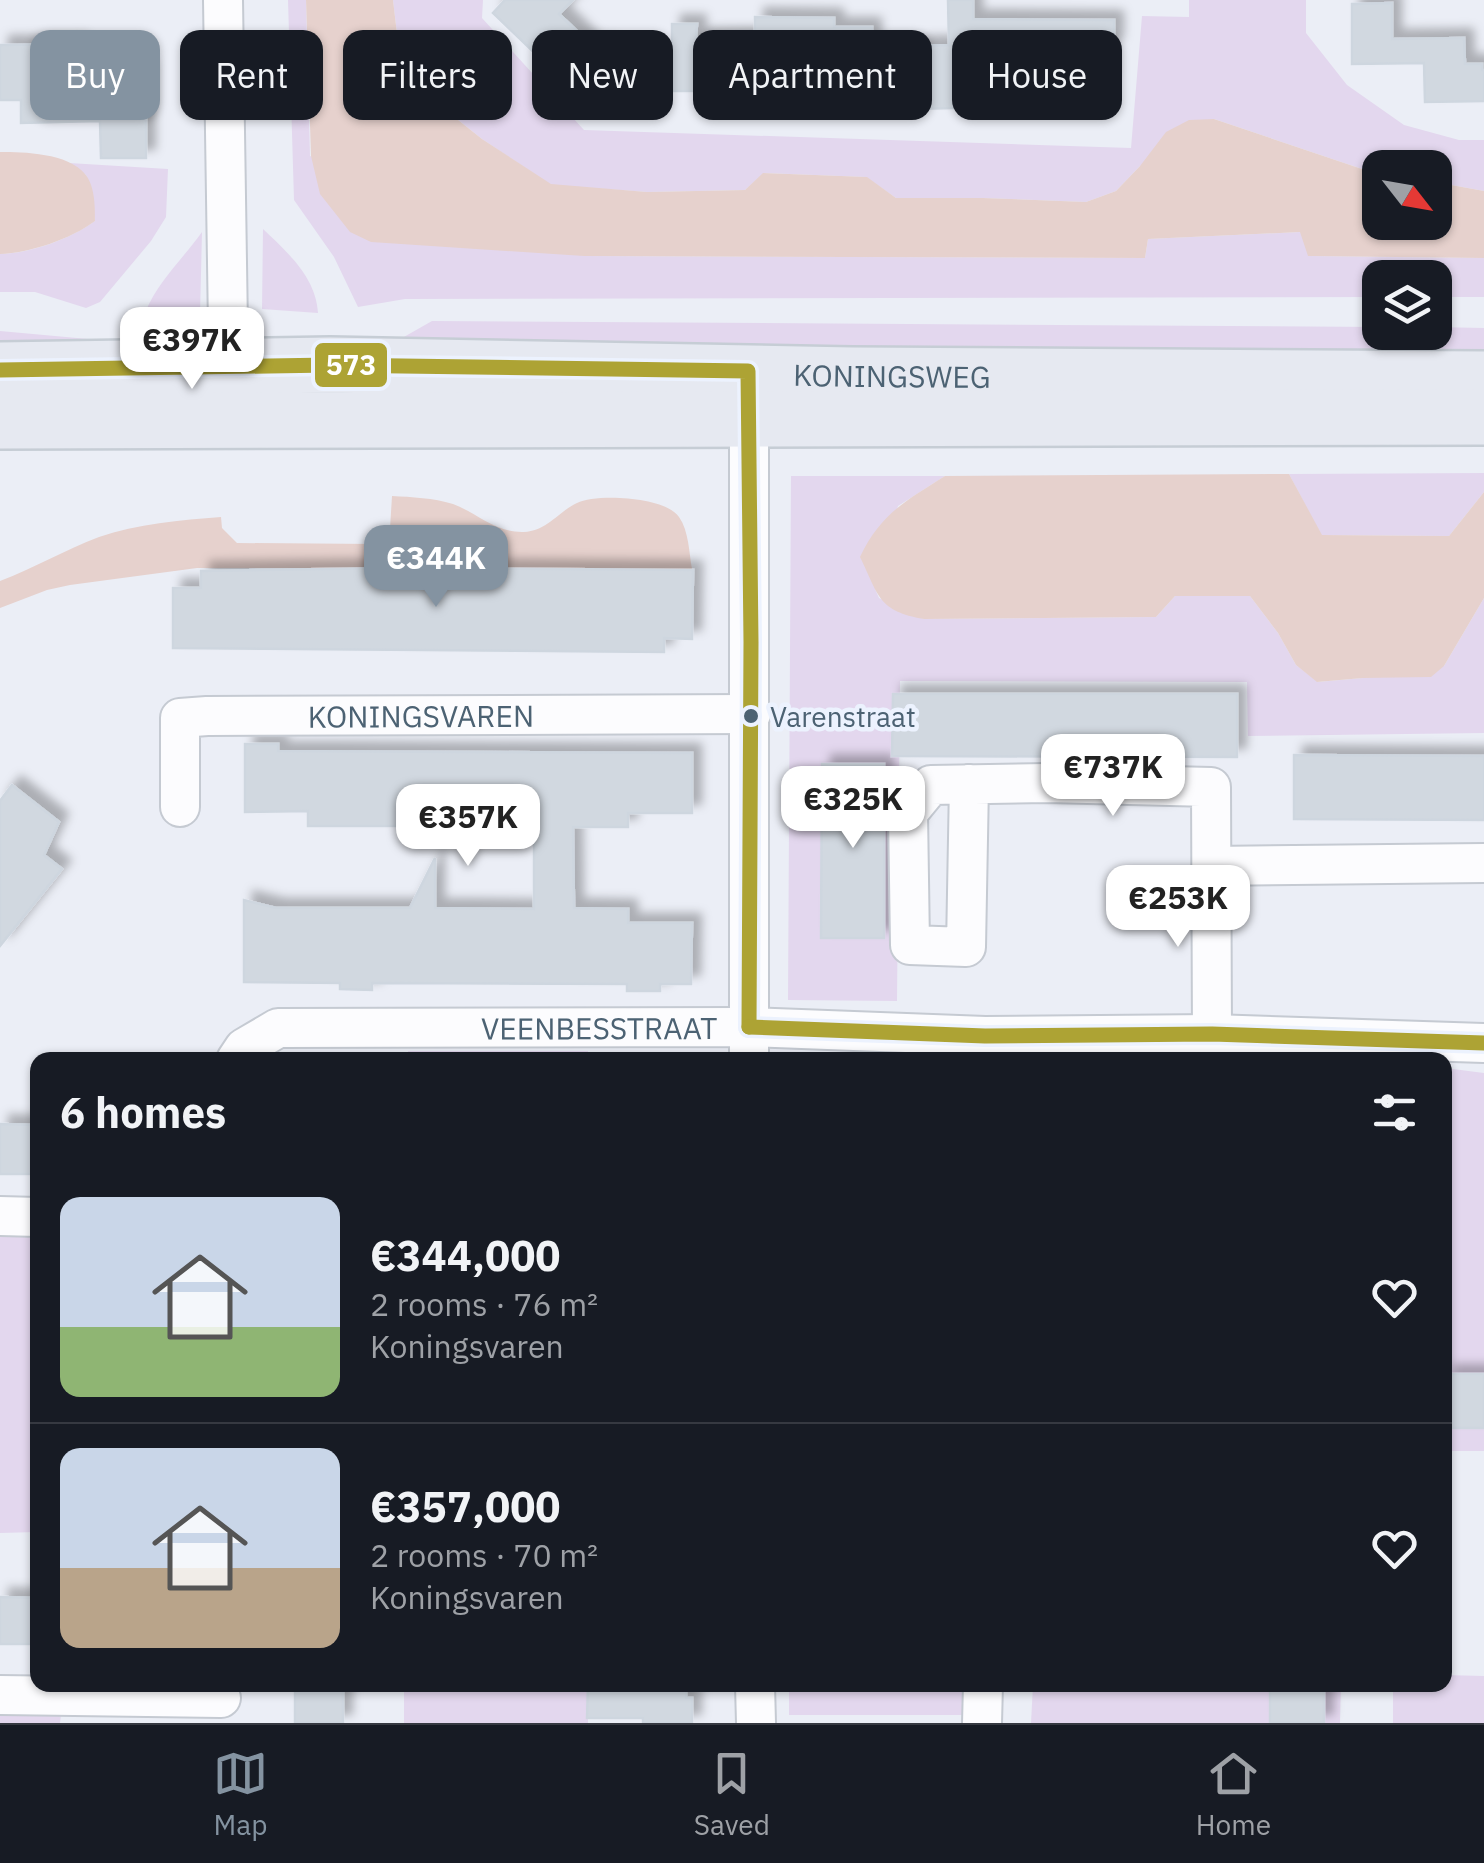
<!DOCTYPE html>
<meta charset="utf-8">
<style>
:root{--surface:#171b24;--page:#242831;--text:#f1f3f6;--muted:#9ea1a6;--line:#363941;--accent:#8493a1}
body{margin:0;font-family:"IBM Plex Sans",sans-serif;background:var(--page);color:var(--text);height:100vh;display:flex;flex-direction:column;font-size:38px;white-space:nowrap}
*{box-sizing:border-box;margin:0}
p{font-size:32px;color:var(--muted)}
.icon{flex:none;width:55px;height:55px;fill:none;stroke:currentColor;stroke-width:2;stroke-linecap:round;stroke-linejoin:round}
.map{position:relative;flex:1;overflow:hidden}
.panel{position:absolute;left:30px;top:1052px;width:1422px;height:640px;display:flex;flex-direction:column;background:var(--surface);border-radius:20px;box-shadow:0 2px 8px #0004}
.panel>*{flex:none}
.guide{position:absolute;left:30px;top:30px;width:1425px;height:90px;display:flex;gap:20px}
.needle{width:65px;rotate:121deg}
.tools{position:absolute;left:1362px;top:150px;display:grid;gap:20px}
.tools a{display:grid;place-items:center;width:90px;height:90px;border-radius:20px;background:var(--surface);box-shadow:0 2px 8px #0004;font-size:50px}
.price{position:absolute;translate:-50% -85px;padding:0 22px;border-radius:20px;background:#fff;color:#222;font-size:32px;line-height:65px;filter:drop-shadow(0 2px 5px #0008)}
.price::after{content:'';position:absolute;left:50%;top:60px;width:30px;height:22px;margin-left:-15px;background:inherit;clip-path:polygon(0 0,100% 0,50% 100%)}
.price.on{background:var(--accent);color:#fff}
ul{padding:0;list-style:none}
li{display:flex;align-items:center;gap:30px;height:250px;padding:0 30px}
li+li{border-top:2px solid var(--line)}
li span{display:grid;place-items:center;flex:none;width:280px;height:200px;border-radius:20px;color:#555}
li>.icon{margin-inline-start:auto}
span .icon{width:120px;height:120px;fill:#fffc;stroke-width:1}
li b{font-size:42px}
h2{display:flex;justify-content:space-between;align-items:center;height:120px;padding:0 30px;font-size:42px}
.pill{padding:0 35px;border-radius:20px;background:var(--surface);box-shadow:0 2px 8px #0004;font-size:35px;line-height:90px}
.pill.on{background:var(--accent);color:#fff}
.tab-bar{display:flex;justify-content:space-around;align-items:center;height:140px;border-top:2px solid var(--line);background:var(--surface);font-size:28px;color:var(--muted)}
.tab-bar a{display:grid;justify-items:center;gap:5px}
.tab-bar .on{color:var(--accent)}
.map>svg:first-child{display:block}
.green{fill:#e3d7ee}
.water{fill:#e6d1cd}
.building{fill:#d1d8e0;stroke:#ced6df;stroke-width:2.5;filter:url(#shadow)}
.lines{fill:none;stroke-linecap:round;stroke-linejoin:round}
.street-casing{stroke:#c5cad2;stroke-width:42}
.primary-casing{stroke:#c6cdd5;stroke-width:60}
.street{stroke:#fcfcfe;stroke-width:38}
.primary{stroke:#e6e9f1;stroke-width:55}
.bus-1-casing{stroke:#ecf2fe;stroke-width:22}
.bus-1{stroke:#ada334;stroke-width:15}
.bus-dot{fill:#4c6273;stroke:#ecf2fe;stroke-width:4}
.labels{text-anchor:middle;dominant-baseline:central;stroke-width:9;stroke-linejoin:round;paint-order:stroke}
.bus-label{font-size:28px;fill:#4c6273;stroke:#ecf2fe;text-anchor:start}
.street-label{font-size:30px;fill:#4c6273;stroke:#ecf2fe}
.line-badge{stroke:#ecf2fe;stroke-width:4}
.badge-label{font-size:28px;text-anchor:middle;font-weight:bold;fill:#fff}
</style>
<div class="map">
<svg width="1484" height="1723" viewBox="0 0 1484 1723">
<defs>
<filter id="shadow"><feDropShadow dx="9" dy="-9" stdDeviation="5" flood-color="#0004"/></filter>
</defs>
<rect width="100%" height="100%" fill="#ebeef6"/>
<g class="green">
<polygon points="288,0 306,0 310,156 584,256 1145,258 1148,239 1301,232 1309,256 1484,258 1484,297 1435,297 1435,278 1380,278 1380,297 405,299 358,307 334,257 294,200"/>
<polygon points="393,0 483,0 482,18 584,130 1131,148 1142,16 1189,17 1189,0 1306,0 1306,33 1347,85 1404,125 1459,140 1484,140 1484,191 1435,182 1435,168 1380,168 1380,173 1365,170 1214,119 1140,166 1116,191 1086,202 983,198 896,198 866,177 764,173 745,190 647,192 551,185 482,139 418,88 400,59"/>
<path d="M69,163L168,169L166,217L151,241L100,302L86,308L35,292H0V254C32,253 70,239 95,221L86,175Z"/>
<path d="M263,229C287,252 316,277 318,313L262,309Z"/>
<path d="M202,232L200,316L145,313C158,281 182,260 202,232Z"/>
<polygon points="432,321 1380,327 1380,332 1435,332 1435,327 1484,328 1484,365 381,350"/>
<polygon points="0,331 88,339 149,357 0,357"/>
<polygon points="1484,473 1484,492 1449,536 1321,535 1289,474"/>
<polygon points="791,476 945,476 898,506 875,589 879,598 924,619 1156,617 1175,596 1250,596 1278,633 1296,665 1318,682 1363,678 1444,666 1484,598 1484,733 1248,736 1247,682 900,681 897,1001 788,1000"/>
<rect x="408" y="1051" width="180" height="9"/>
<polygon points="788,1056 1171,1060 788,1060"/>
<polygon points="1445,1068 1484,1073 1484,1451 1445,1451"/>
<polygon points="0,1231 37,1232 37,1532 0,1533"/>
<polygon points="1445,1675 1484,1676 1484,1723 1393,1723 1393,1685 1445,1685"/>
<rect x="404" y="1685" width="184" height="38"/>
<polygon points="789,1685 985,1685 984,1715 789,1715"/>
<polygon points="1033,1685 1341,1685 1340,1723 1031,1723"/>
<polygon points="61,1715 60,1723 0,1723 0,1716"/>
</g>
<g class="water">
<polygon points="306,0 393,0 400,59 418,88 482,139 551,184 647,192 745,190 763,173 867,177 896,198 983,198 1086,202 1116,191 1140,166 1166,132 1189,120 1214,119 1365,170 1380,173 1380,222 1435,222 1435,182 1484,191 1484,258 1308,256 1300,232 1148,239 1145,258 584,256 371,242 350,232 320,194 311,156"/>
<path d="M0,152C24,152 68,153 85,174C95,186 95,206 95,221C71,239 30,253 0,254Z"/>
<path d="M1289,474L1322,535L1449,536L1484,492V598L1444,666L1431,677L1363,678L1317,682L1296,665L1278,633L1250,596H1175L1156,617L924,619C878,611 879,596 860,557C881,513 906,501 945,476Z"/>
<path d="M392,496C412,497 433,498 453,504C477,513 496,533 524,532C547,531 558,512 577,503C597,493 666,497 679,517C689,531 689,553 692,569L197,568L70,585L47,590L0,608V581C34,568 65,550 99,537C137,524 181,520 221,517L222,528L237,543L376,544L390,529Z"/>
</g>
<g class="building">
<polygon points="505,0 573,0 559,14 598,51 603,45 623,64 624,90 599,115 493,13"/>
<polygon points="948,0 973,0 973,19 1114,20 1114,47 1106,47 1106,83 1067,83 1067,91 1043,91 1059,115 997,115 996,107 871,110 871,114 866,114 866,116 848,116 833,114 833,109 801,106 735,107 736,96 720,102 698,102 698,91 672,91 672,24 697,24 696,38 755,37 755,17 834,18 834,27 872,27 872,47 949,45"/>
<polygon points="1392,3 1392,39 1464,38 1465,64 1482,64 1482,70 1484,70 1484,101 1425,102 1424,63 1352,64 1352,4"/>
<polygon points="78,44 77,58 116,58 116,71 146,72 146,158 101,158 100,121 21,123 21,100 0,100 0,45"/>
<polygon points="390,568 693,570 692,639 664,638 664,652 173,648 173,588 201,588 201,571"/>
<polygon points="893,694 1237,694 1237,757 892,756"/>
<polygon points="245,744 278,744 278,751 692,753 692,813 628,813 628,827 573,827 574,908 628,909 628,923 692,923 691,984 660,984 660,991 627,991 627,984 372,983 372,990 340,989 340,983 244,982 244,900 276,908 410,908 435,858 435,908 534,909 534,826 308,826 308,811 245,812"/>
<polygon points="1294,755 1484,756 1484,820 1294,819"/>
<polygon points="822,764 884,764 884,938 821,938"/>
<polygon points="12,785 59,822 44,855 62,869 0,946 0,801"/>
<polygon points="0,1124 38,1125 38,1174 0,1174"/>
<rect x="1445" y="1374" width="39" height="54"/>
<polygon points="0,1597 38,1598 38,1644 0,1644"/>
<rect x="295" y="1685" width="48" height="38"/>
<polygon points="588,1685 686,1685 686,1698 692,1698 692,1723 643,1723 643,1718 587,1718"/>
<rect x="1270" y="1685" width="54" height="38"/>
</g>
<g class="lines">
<g class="street-casing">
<g id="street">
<polyline points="223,0 228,328 225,387"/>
<polyline points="749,398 749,1060"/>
<polyline points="969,784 966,947 910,945 908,813 931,785 1047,783 1211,787 1212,1034"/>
<path id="s1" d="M180,807V718L207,716L751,714"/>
<polyline points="1212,866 1484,863"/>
<path id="s2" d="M236,1060L244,1048L278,1028L749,1027L985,1036L1212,1034L1484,1043"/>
<polyline points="0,1216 38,1217"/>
<polyline points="755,1685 756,1723"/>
<polyline points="0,1695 221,1698"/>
<polyline points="982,1723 983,1685"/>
</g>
</g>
<g class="primary-casing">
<g id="primary">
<path id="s3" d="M0,370L330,365L852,375L1484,379"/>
<polyline points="0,421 1484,417"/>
</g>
</g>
<use href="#street" class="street"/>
<use href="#primary" class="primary"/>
<g class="bus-1-casing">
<g id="bus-1">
<polyline points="0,370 330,365 748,371 751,642 749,1027"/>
<polyline points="749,1027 985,1036 1212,1034 1484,1043"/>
</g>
</g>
<use href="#bus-1" class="bus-1"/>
</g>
<circle class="bus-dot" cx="751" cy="716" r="9"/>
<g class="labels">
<g class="bus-label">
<text x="770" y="716">Varenstraat</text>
</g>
<g class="street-label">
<text stroke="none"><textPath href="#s3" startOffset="892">KONINGSWEG</textPath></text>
<text stroke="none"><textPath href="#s1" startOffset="330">KONINGSVAREN</textPath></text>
<text stroke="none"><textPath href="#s2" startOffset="375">VEENBESSTRAAT</textPath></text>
</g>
</g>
<rect class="line-badge" x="313" y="341" width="76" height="48" rx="10" fill="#ada334"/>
<g class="badge-label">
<text x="351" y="375">573</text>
</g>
</svg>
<div class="tools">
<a><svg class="needle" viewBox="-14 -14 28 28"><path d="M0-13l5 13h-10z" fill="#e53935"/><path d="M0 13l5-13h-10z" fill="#9ea1a6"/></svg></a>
<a><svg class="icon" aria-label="layers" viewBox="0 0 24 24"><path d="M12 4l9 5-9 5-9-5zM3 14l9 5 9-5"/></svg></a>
</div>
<b class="price" style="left:192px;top:392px">€397K</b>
<b class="price on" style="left:436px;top:610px">€344K</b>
<b class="price" style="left:1113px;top:819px">€737K</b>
<b class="price" style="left:853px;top:851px">€325K</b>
<b class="price" style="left:468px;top:869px">€357K</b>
<b class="price" style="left:1178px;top:950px">€253K</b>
<div class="guide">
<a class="pill on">Buy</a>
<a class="pill">Rent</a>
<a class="pill">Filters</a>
<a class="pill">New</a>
<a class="pill">Apartment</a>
<a class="pill">House</a>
</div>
<section class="panel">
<h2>6 homes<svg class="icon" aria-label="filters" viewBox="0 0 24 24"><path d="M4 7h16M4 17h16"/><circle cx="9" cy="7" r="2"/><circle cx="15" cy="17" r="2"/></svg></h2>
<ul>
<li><span style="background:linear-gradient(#c9d6e8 65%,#8fb573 0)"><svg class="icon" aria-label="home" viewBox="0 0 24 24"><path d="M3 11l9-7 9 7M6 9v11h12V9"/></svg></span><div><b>€344,000</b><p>2 rooms · 76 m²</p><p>Koningsvaren</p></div><svg class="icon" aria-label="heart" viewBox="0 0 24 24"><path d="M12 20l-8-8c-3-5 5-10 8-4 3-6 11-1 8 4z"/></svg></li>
<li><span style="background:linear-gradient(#c9d6e8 60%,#b9a48a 0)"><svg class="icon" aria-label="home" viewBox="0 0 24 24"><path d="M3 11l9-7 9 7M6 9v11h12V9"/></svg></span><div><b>€357,000</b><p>2 rooms · 70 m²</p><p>Koningsvaren</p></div><svg class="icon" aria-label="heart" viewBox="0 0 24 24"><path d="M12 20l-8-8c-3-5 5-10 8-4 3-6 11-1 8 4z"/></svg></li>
</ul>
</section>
</div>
<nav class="tab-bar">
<a class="on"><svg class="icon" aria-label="map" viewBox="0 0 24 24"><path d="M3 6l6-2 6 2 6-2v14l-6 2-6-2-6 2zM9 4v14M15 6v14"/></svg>Map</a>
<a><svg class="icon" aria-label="saved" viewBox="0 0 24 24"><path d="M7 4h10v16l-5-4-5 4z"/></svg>Saved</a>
<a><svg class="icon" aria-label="home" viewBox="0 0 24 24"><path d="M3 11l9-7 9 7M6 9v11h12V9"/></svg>Home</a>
</nav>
